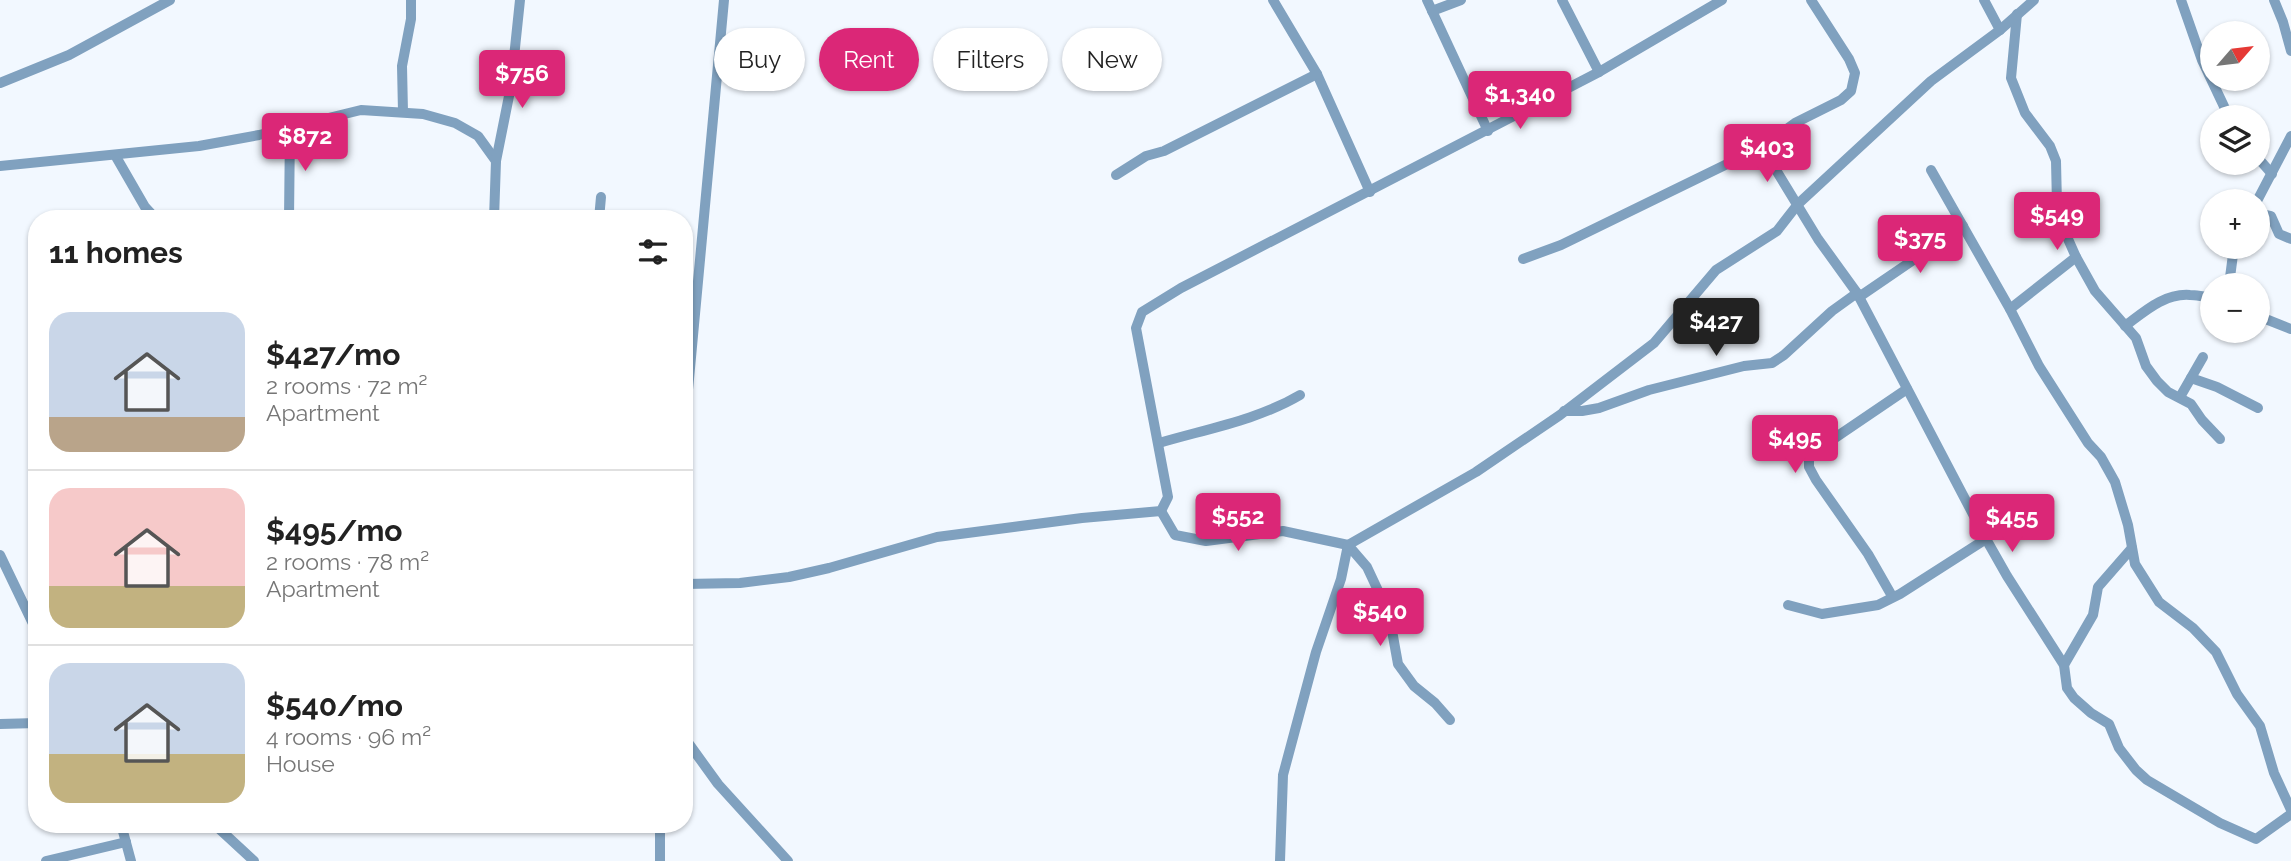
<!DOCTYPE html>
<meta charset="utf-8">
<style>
:root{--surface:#fff;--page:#f6f6f6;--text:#222;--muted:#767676;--line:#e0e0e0;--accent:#db2777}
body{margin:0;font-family:Raleway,sans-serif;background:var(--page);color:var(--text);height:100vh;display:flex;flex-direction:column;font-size:26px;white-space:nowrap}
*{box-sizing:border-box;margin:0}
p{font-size:23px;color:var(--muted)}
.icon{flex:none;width:38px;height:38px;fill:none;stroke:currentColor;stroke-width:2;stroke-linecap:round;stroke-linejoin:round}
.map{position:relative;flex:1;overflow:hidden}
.panel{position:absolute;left:28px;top:210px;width:665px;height:623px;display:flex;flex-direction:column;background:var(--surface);border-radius:28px;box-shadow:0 2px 5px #0004}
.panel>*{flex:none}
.banner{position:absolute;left:714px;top:28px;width:665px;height:63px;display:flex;gap:14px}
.needle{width:46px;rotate:62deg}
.controls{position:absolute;left:2200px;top:21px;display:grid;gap:14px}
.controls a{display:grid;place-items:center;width:70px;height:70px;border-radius:50%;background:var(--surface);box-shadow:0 2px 5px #0004;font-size:35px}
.price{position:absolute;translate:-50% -60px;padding:0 16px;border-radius:7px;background:var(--accent);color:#fff;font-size:23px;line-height:46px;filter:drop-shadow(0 2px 4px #0008)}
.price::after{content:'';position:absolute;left:50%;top:42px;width:21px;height:16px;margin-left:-10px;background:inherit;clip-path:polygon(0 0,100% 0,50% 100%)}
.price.selected{background:#222;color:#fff}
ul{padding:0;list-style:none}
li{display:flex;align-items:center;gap:21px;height:175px;padding:0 21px}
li+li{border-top:2px solid var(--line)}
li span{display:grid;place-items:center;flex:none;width:196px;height:140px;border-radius:21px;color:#555}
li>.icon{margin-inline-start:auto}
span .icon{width:84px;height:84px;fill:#fffc;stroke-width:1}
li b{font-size:30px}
h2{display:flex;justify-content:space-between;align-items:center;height:84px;padding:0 21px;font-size:30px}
.pill{padding:0 24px;border-radius:32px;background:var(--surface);box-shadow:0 2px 5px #0004;font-size:24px;line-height:63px}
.pill.selected{background:var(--accent);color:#fff}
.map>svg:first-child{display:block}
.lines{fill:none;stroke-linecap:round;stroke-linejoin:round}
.minor{stroke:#80a1bf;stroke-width:10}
</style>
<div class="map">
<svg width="2291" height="861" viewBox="0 0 2291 861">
<rect width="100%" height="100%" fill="#f2f8ff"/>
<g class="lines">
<g class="minor">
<polyline points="1273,0 1317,74 1370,192"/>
<polyline points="1427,0 1488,131"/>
<polyline points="1562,0 1599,72"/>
<polyline points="1984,0 2000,30"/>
<polyline points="2181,0 2202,60 2229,117"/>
<polyline points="2274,0 2283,22 2291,51"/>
<polyline points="1432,11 1461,0"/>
<polyline points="2017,14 2011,78 2025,113 2050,146 2056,161 2057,205 2060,221 2076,257 2095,291 2136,338 2146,366 2157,381 2168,392 2191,404 2202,420 2220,439"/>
<polyline points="0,83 69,55 170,0"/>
<polyline points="403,112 402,66 411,19 411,0"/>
<polyline points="1762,147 1818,239 1857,293 1986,539 2007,576 2064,665 2067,688 2074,698 2091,713 2109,724 2119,748 2136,770 2147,780 2220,823 2256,839 2291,814"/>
<polyline points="115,155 145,207 156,219"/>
<polyline points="2258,158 2272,174"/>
<polyline points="0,166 199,146 259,135 361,110 423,114 455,123 478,136 496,161"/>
<polyline points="1931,170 2010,309 2039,366 2088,443 2101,457 2115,482 2128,525 2135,564 2159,602 2193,628 2216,652 2237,694 2260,726 2274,773 2291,810"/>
<polyline points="1116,175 1146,156 1164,151 1317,74"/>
<polyline points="2257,201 2291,136"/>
<polyline points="2258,213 2271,216 2279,234 2291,239"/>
<polyline points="289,219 290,127"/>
<polyline points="494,219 496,161 511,86 520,0"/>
<polyline points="599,219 601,197"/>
<polyline points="1523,259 1561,245 1762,147 1795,123 1841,100 1851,91 1855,73 1849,59 1811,0"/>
<polyline points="2229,285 2234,247"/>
<polyline points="1859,297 1963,226"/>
<polyline points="2010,309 2076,257"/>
<polyline points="2258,316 2291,329"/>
<path d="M2125,326C2144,312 2164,293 2190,295C2197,295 2204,297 2212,297"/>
<polyline points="2191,378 2217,387 2258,408"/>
<polyline points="2180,397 2203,357"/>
<polyline points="1564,411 1582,411 1599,408 1649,390 1744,366 1772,363 1784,355 1832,311 1857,293"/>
<polyline points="684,433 724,0"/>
<path d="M1159,443C1206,429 1258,420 1300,395"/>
<polyline points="1161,511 1175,535 1206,541 1283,531 1348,545 1367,567 1389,614 1398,664 1414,686 1435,703 1450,720"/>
<polyline points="0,555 37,632"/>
<polyline points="684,584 740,583 789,577 829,568 937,537 1082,518 1161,511 1168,497 1136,328 1142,312 1181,288 1599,72 1722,0"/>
<polyline points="1892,596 1868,554 1816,480 1809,467 1809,459 1823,446 1907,389"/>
<polyline points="1788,605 1822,614 1878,605 1900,594 1986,539"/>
<polyline points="2064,665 2093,615 2098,587 2132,548"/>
<polyline points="0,724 37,723"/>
<polyline points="684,737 718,784 788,861"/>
<polyline points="121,824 131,861"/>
<polyline points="214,824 254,861"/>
<polyline points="46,861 126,842"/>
<polyline points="660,861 660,824"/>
<polyline points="1280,861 1283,775 1316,652 1341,579 1348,545 1476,472 1560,415 1654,343 1716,270 1777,231 1798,204 1931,81 2000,30 2034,0"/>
</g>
</g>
</svg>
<div class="controls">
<a><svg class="needle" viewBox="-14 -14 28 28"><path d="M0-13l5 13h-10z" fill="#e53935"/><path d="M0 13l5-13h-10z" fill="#767676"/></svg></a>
<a><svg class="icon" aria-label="layers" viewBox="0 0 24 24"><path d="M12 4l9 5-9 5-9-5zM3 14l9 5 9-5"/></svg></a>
<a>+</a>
<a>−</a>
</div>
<b class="price" style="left:522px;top:110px">$756</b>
<b class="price" style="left:1520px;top:131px">$1,340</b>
<b class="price" style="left:305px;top:173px">$872</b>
<b class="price" style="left:1767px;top:184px">$403</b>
<b class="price" style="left:2057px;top:252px">$549</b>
<b class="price" style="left:1920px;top:275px">$375</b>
<b class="price selected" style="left:1716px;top:358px">$427</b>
<b class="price" style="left:1795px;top:475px">$495</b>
<b class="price" style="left:1238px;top:553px">$552</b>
<b class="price" style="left:2012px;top:554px">$455</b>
<b class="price" style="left:1380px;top:648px">$540</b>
<div class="banner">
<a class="pill">Buy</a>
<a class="pill selected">Rent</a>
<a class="pill">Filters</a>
<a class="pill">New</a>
</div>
<section class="panel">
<h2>11 homes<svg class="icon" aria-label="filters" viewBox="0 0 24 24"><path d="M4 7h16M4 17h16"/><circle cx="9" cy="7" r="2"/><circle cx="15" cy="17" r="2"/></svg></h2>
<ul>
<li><span style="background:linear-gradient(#c9d6e8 75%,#b9a48a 0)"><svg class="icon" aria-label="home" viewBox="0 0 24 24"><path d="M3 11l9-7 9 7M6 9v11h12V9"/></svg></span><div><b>$427/mo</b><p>2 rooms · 72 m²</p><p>Apartment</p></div></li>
<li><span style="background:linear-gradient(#f6c9c9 70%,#c2b280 0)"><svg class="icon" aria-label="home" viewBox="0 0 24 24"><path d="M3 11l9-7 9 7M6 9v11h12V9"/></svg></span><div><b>$495/mo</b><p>2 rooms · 78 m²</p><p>Apartment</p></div></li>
<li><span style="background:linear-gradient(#c9d6e8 65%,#c2b280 0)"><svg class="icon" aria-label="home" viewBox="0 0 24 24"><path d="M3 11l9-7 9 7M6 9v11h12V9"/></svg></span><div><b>$540/mo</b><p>4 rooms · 96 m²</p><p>House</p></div></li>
</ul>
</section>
</div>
